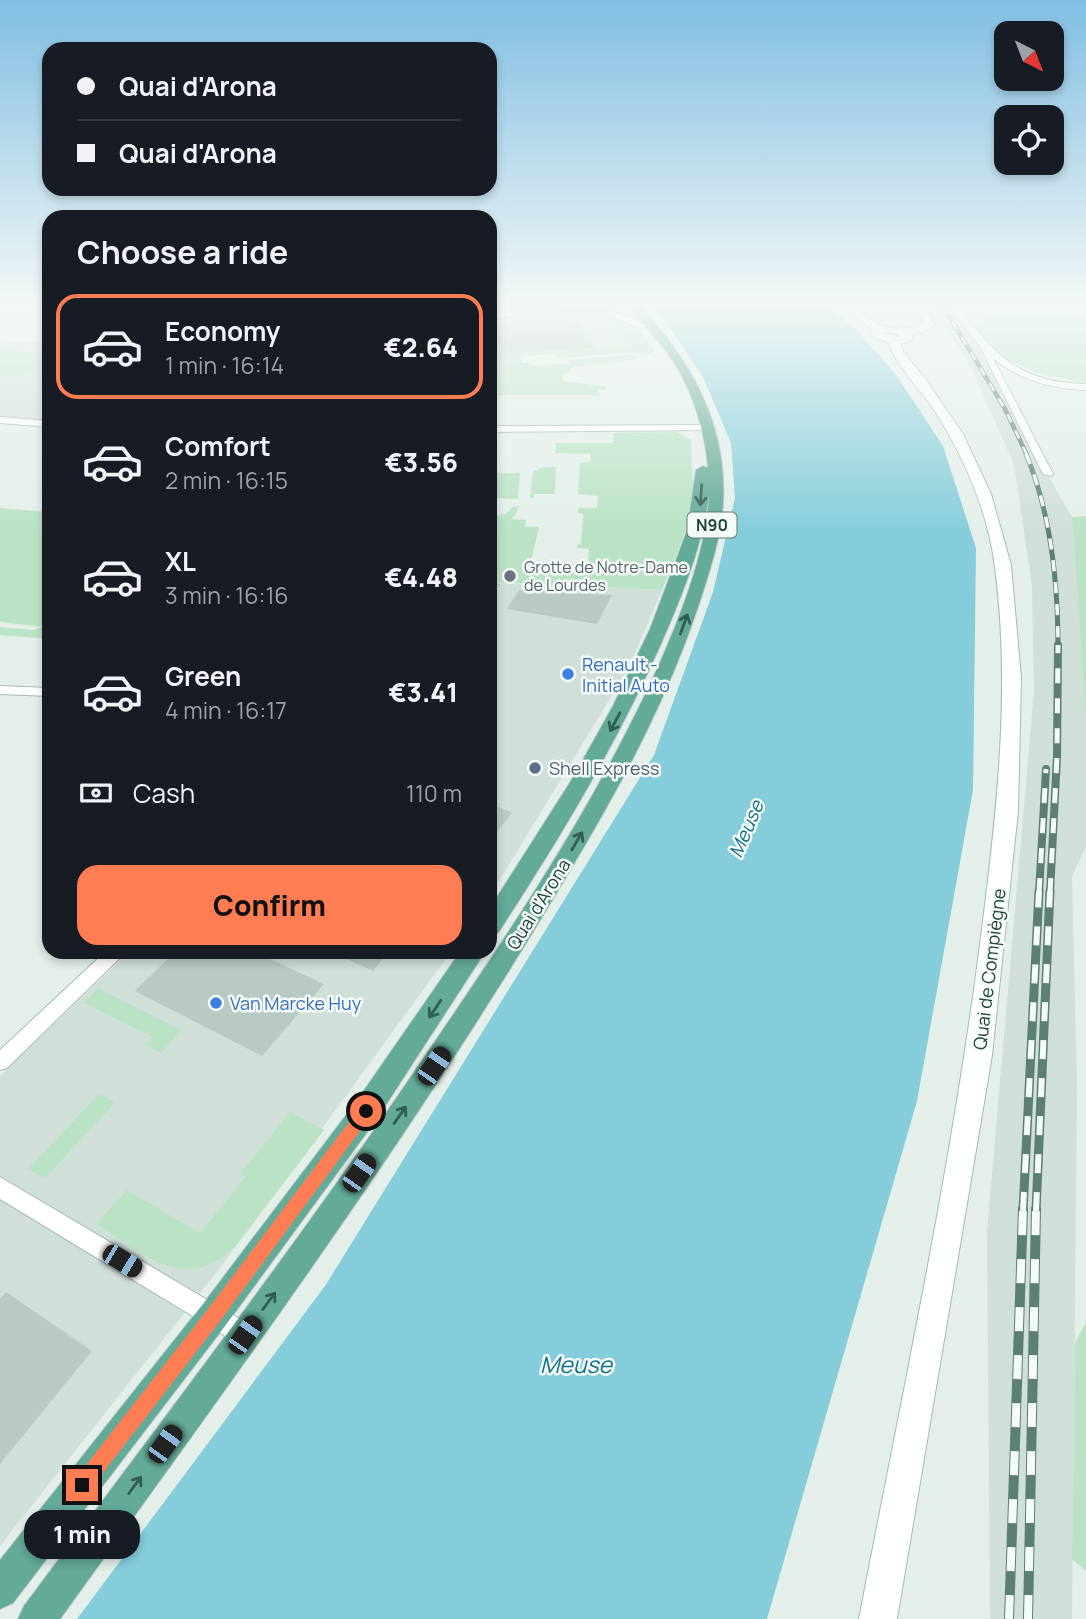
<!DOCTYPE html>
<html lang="en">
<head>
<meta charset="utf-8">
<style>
	:root { --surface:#171b24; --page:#20242c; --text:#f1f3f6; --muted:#9ea1a6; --line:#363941; --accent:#ff7d52 }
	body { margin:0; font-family:Manrope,sans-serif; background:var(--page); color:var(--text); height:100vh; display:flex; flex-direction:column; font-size:26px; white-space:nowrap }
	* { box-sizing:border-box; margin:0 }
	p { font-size:23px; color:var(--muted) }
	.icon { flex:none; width:38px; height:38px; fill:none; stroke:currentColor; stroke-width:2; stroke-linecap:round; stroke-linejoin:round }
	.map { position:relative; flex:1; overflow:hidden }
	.side { position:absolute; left:42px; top:210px; width:455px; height:749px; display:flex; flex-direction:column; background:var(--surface); border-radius:21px; box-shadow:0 4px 10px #0003 }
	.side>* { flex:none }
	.guide { position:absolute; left:42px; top:42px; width:455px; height:154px; border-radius:21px; box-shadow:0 4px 10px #0003; display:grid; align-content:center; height:154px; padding:0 35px; background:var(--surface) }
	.needle { width:46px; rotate:138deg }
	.controls { position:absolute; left:994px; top:21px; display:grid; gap:14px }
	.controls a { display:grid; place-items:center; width:70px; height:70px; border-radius:14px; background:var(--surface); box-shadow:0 4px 10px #0003; font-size:35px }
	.end { position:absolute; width:32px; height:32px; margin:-16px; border:9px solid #ff7d52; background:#111; box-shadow:0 0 0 4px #111 }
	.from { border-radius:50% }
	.bubble { position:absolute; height:49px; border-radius:21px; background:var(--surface); box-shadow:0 4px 10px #0003; font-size:23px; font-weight:800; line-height:49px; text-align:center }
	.car { position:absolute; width:21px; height:42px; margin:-21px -10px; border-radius:9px; box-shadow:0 0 5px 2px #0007; background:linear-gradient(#222 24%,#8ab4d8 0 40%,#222 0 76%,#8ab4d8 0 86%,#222 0) }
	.guide b { display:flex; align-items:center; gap:24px; height:66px; font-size:26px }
	.guide b+b { border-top:2px solid var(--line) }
	.guide i { width:18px; height:18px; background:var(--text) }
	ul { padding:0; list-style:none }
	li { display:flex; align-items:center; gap:21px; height:105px; margin:0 14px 10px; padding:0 21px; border:4px solid transparent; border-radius:21px }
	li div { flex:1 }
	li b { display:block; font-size:26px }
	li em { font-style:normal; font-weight:800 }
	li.on { border-color:var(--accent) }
	li>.icon { width:63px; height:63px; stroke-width:1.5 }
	h2 { padding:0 35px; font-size:32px; line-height:84px }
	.pay { display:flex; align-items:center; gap:18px; height:77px; padding:0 35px; font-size:26px }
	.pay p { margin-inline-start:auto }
	.action { display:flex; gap:14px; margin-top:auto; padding:14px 35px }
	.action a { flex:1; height:80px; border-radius:21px; background:var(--accent); color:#111; font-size:28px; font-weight:800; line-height:80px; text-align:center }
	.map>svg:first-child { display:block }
	.built { fill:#d1dfd9 }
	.green { fill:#bae3c5 }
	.water { fill:#85cdda }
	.building { fill:#b8cac3 }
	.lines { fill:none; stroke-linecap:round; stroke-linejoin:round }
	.street-casing { stroke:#a5b8b2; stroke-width:2 }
	.secondary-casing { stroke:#a0bcb3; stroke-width:2 }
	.primary-casing { stroke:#c1cac8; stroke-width:2 }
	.street { fill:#fff; fill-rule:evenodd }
	.secondary { fill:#fff; fill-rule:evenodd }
	.primary { fill:#63aa98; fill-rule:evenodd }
	.rail-far4-casing { stroke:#5b7f75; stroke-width:4.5 }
	.rail-far3-casing { stroke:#5b7f75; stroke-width:5 }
	.rail-far2-casing { stroke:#5b7f75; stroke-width:8 }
	.rail-far1-casing { stroke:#5b7f75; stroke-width:9 }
	.rail-casing { stroke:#5b7f75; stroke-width:10 }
	.rail-far4 { stroke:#f5fbf8; stroke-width:2.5; stroke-dasharray:9; stroke-linecap:butt }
	.rail-far3 { stroke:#f5fbf8; stroke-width:3.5; stroke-dasharray:11; stroke-linecap:butt }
	.rail-far2 { stroke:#f5fbf8; stroke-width:5; stroke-dasharray:15; stroke-linecap:butt }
	.rail-far1 { stroke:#f5fbf8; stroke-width:6; stroke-dasharray:19; stroke-linecap:butt }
	.rail { stroke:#f5fbf8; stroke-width:8; stroke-dasharray:24; stroke-linecap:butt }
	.oneway { stroke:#315d52 }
	.route { fill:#ff7d52 }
	.worship-dot { fill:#6b7280; stroke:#f5fbf8; stroke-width:2.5 }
	.shop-dot { fill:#3f7fe0; stroke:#f5fbf8; stroke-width:2.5 }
	.service-dot { fill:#5c6f8a; stroke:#f5fbf8; stroke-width:2.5 }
	.labels { text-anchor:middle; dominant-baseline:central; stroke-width:5; stroke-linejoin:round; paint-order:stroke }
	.shield { fill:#f5fbf8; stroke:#607a73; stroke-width:2 }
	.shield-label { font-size:16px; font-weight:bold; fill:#20433a }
	.far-worship-label { font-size:16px; fill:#5b616d; stroke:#f5fbf8; text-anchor:start }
	.shop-label { font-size:18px; fill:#366cbe; stroke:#f5fbf8; text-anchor:start }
	.service-label { font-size:18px; fill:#4e5e75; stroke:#f5fbf8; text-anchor:start }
	.street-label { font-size:18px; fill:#20433a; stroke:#f5fbf8 }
	.water-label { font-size:19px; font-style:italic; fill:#127388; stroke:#f5fbf8 }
	.near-water-label { font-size:23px; font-style:italic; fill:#127388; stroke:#f5fbf8 }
</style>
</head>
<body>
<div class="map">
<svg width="1086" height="1619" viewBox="0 0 1086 1619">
	<rect width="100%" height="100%" fill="#e4efea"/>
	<path class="built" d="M490,306H614L653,347L490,358Z
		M932,306H953L986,349L1047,474L1072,517L1086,722V846L1072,876L1077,1086L1072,1619H990L987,1232L1034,691L1032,585L1014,465L971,367Z
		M49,339V420L0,416V341L46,342Z
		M503,583L662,590L628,669L490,896V596Z
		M129,952H451L220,1268L0,1546V1076Z"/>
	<path class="green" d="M986,306H1027L1086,314V383L1039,374L986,349L959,317L978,324L987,312Z
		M597,317C622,317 644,327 654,351L649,354L627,353L558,358L555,354L520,356L522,363H531L532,366L570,364L568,360L630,355L638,359L569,368L570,371L561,375L565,382C579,382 590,386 605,386L606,389L598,390L600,395H490V340L493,351L502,352L565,348L567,350L582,349L584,328H586L598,350L632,347L629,341H613L620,338L609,320H600Z
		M8,350L43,355L49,354V363L27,373L0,377V353Z
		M676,432L691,440L693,489L686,531L662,590L490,582V516L506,514L512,507L519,506L515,516L510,519L526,520L525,527H539L531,562L588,564L589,549L577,548V545L581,544L583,514L578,513V508H597L598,496L578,494L580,463L590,462L591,454L555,453L556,443H613V433Z
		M542,467H556L555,494H534V498H530L533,472Z
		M490,473H520L518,499L490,498Z
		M0,508L49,512V639L0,635V627L32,630L44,627L0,622Z
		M1086,516V722L1072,517Z
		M98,988L182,1030L161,1053L145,1045L152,1037L84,1003Z
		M99,1094L115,1103L45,1178L28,1169Z
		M290,1112L324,1130L236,1246C183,1296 146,1254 96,1224L127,1190L200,1233L246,1176L241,1173Z
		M1086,1322V1571L1072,1559L1075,1343Z"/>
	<path class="water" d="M648,306H827L856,329L897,376L943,446L976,548L973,790L917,1101L767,1619H77L325,1286L654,755L713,592L735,498L731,443L703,377L662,316Z"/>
	<path class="building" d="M580,320L594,348L501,352V350L493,351L490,340V328Z
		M519,590L612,595L597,624L507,609Z
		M490,803L512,813L490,841Z
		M175,952H255L324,984L262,1056L135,991Z
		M331,952H388L373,971Z
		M6,1292L92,1351L0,1464V1299Z"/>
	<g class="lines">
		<defs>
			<path id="street" d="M949,306H957C995,355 1020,383 1086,384V390C1051,389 1020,380 993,358L1053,474L1052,476L1043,474L981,348Z
				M610,312L632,317L646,326L639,328L610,316L490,317V313Z
				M0,417L49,421V427L0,423Z
				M713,425L715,427L710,430L490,432V426Z
				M490,582L499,585L490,592Z
				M0,686L49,688V696L0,694Z
				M105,952H126L7,1068L0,1070V1050Z
				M0,1177L253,1327L257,1335L253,1343L245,1347L237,1343L0,1199Z"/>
			<path id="secondary" d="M842,306C860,306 865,318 881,325C892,331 913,329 924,323L915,306H925L935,324L925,331L912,334L913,339L901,344L903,352L924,377L963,434L991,494L1011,565L1021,678L1018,811L992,1055L897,1619H859C903,1390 953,1161 982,929C997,810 1011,688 995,567C988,511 963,455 933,408C921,391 893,361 889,343L872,336L870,334L873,330ZM883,333H896L901,337Z"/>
			<path id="primary" d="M628,306H639C692,360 728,427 723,504C721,537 710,570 700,601C668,699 619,789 566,877C413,1135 235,1376 60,1619H18L24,1606C163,1419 306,1233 436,1040C504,940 572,839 627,731C659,669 707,565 709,495C702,548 681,598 660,646C615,747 558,841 498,933L490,936V908L571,781L613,706L650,629L687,531L696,470L703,466L708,468C704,424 690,382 663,347C652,333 639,320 628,306Z
				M460,952H485L376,1120L225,1326L13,1603L0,1609V1560L203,1304L356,1102Z"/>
		</defs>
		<use href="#street" class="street-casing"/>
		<use href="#secondary" class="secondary-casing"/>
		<use href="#primary" class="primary-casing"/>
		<use href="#street" class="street"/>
		<use href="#secondary" class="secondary"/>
		<use href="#primary" class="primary"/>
		<defs>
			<path id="rail-far4" d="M943,306L1005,409L1027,455"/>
			<path id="rail-far3" d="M1026,454C1051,513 1058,583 1058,647"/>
			<path id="rail-far2" d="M1039,893L1046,769
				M1050,893L1057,756L1058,645"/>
			<path id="rail-far1" d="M1023,1211L1039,891
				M1036,1211L1050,891"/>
			<path id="rail" d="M1009,1619L1023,1209
				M1028,1619L1036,1209"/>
		</defs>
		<use href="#rail-far4" class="rail-far4-casing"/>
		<use href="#rail-far3" class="rail-far3-casing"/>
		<use href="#rail-far2" class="rail-far2-casing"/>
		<use href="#rail-far1" class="rail-far1-casing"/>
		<use href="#rail" class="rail-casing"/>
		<use href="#rail-far4" class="rail-far4"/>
		<use href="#rail-far3" class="rail-far3"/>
		<use href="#rail-far2" class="rail-far2"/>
		<use href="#rail-far1" class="rail-far1"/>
		<use href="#rail" class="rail"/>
	</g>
	<defs><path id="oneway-shaft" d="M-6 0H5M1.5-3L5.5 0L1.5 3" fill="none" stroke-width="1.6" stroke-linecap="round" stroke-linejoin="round" transform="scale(1.75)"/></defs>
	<g class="oneway">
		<use href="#oneway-shaft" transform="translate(701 495) rotate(94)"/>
		<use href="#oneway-shaft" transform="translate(684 624) rotate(-70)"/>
		<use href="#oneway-shaft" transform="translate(615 722) rotate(118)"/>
		<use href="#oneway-shaft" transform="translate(577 841) rotate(-60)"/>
		<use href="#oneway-shaft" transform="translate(435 1009) rotate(124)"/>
		<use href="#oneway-shaft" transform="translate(400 1115) rotate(-55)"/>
		<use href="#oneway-shaft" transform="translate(269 1301) rotate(-54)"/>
		<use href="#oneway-shaft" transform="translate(135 1485) rotate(-54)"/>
	</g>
	<linearGradient id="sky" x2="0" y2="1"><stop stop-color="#80bee2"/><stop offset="0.57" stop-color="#f3f8f6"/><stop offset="1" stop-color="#f3f8f6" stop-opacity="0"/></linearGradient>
	<rect width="1086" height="533" fill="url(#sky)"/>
	<path class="route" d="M366,1104L373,1111L371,1116L220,1321L89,1491L82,1494L76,1491L73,1485L76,1478L208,1309L361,1106Z"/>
	<circle class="worship-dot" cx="510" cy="576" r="7"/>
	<g class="shop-dot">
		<circle cx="568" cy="674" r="7"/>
		<circle cx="216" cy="1003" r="7"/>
	</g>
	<circle class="service-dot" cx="535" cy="768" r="7"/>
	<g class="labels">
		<rect class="shield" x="687.5" y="512.5" width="49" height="25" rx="5"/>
		<g class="shield-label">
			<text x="712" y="525">N90</text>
		</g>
		<g class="far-worship-label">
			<text x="524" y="567">Grotte de Notre-Dame<tspan x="524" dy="18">de Lourdes</tspan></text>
		</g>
		<g class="shop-label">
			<text x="582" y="664">Renault -<tspan x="582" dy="21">Initial Auto</tspan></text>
			<text x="230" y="1003">Van Marcke Huy</text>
		</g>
		<g class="service-label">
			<text x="549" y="768">Shell Express</text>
		</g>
		<g class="street-label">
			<text transform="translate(538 904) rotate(-58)">Quai d'Arona</text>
			<text transform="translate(989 969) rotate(-83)">Quai de Compiègne</text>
		</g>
		<g class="water-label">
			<text transform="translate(746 829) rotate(-67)">Meuse</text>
		</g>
		<g class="near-water-label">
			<text x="576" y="1364">Meuse</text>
		</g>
	</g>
</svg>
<div class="controls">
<a><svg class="needle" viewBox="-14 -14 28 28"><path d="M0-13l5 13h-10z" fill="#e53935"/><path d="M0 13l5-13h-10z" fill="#9ea1a6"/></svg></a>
<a><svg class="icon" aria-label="locate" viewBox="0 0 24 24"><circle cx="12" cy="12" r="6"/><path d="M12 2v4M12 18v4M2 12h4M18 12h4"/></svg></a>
</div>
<i class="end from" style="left:366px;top:1111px"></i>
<i class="end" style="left:82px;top:1485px"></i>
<div class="bubble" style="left:24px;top:1510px;width:116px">1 min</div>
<i class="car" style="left:434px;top:1066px;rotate:34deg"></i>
<i class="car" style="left:359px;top:1173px;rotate:35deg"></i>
<i class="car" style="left:122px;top:1261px;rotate:121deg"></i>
<i class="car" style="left:245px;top:1335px;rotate:35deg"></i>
<i class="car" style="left:165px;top:1444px;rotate:36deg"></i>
<div class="guide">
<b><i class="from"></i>Quai d'Arona</b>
<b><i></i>Quai d'Arona</b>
</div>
<section class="side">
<h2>Choose a ride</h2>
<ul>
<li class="on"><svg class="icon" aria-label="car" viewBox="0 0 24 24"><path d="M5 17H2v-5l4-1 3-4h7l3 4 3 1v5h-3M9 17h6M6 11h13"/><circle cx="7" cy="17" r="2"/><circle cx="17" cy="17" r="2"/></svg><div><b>Economy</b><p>1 min · 16:14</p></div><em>€2.64</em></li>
<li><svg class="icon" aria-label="car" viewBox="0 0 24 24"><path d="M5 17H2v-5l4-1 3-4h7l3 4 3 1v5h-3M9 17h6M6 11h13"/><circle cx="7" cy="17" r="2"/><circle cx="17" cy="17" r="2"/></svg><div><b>Comfort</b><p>2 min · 16:15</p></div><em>€3.56</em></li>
<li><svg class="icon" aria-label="car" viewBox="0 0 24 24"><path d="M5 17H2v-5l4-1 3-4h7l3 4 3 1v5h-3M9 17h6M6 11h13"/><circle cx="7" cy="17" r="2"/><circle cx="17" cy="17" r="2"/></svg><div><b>XL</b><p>3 min · 16:16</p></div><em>€4.48</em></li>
<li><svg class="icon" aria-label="car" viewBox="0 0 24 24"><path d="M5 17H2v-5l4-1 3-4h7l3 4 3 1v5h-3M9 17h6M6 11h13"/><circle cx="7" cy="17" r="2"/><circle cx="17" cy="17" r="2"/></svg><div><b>Green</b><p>4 min · 16:17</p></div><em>€3.41</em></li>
</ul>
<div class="pay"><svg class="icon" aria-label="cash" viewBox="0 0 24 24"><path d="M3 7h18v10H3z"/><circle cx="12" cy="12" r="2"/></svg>Cash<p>110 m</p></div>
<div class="action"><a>Confirm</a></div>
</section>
</div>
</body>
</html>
